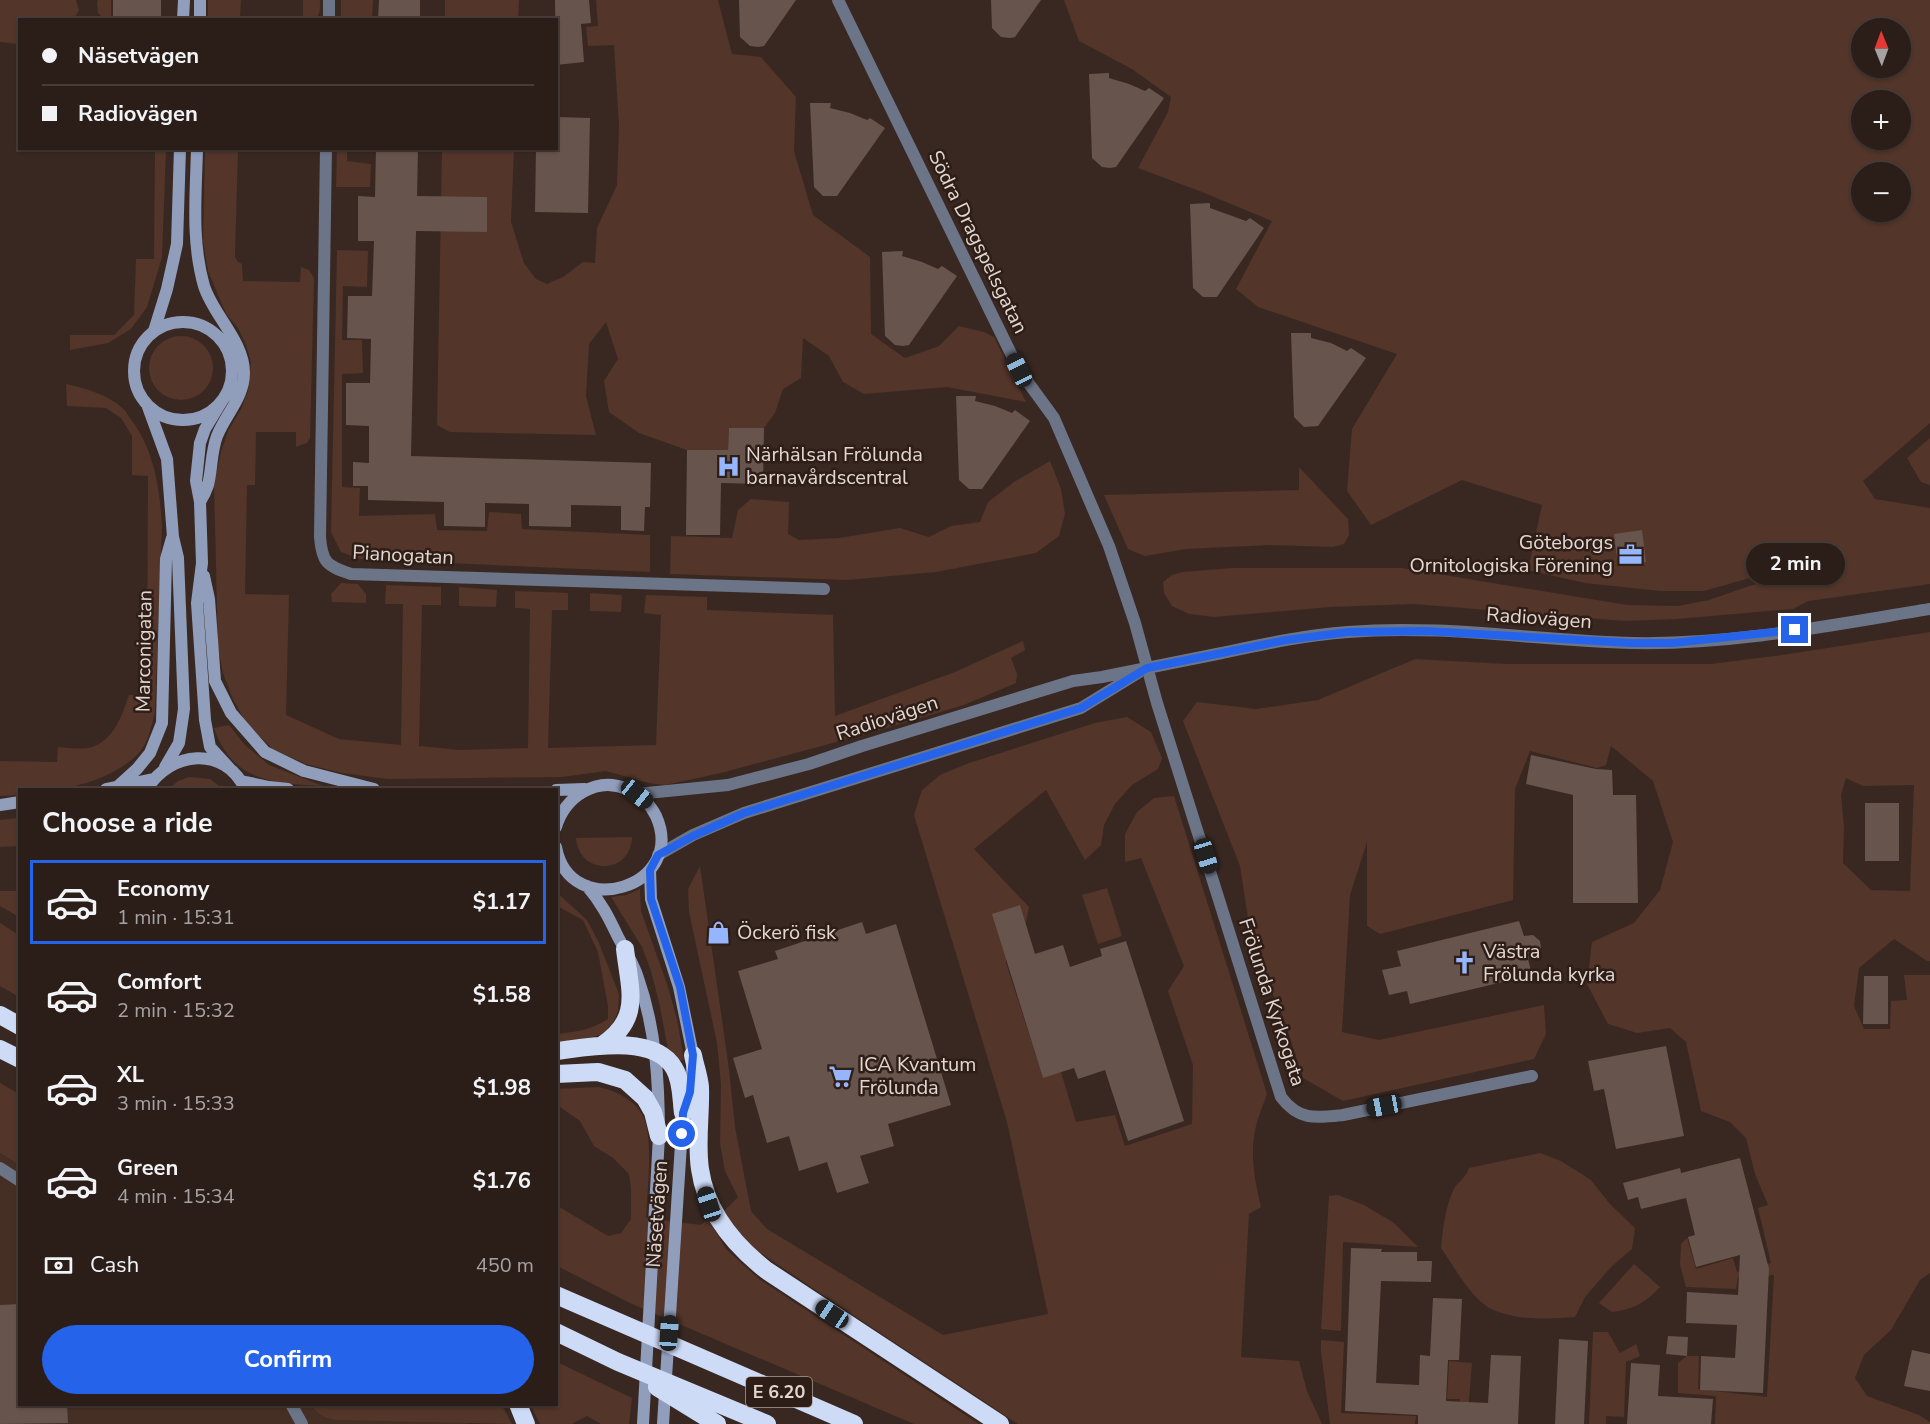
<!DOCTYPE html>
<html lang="en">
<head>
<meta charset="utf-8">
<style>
	:root { --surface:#2b1e19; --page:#332722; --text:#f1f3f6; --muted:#a6a2a2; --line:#473c38; --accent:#2563eb }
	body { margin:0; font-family:"Nunito Sans",sans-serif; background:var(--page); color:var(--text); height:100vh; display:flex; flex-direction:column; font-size:22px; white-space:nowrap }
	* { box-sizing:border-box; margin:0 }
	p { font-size:20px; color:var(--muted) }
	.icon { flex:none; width:33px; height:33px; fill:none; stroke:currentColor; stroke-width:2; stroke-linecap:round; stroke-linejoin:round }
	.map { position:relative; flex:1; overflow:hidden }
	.side { position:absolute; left:18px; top:788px; width:540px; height:618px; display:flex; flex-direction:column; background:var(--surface); border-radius:0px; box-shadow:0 2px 4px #0004,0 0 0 2px var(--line) }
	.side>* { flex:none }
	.top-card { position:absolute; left:18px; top:18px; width:540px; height:132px; border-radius:0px; box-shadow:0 2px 4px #0004,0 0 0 2px var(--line); display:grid; align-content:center; height:132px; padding:0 24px; background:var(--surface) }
	.needle { width:39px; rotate:359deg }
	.controls { position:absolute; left:1851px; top:18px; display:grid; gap:12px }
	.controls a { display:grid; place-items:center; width:60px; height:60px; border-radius:50%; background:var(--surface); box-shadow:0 2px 4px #0004,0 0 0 2px var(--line); font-size:30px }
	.end { position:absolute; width:27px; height:27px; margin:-14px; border:8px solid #2563eb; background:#fff; box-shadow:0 0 0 3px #fff }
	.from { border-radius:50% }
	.bubble { position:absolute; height:42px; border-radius:21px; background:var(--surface); box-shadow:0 2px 4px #0004,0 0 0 2px var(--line); font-size:20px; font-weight:700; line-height:42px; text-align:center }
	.car { position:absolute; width:18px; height:36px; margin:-18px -9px; border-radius:8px; box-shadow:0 0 4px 2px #0007; background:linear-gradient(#222 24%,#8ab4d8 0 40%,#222 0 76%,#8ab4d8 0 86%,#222 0) }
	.top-card b { display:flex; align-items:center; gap:21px; height:57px; font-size:22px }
	.top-card b+b { border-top:2px solid var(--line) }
	.top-card i { width:15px; height:15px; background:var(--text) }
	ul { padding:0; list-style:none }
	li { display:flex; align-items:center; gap:18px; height:84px; margin:0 12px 9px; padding:0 12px; border:3px solid transparent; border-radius:0px }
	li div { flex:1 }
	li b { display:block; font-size:22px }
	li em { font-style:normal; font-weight:700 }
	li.selected { border-color:var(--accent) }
	li>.icon { width:54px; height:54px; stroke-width:1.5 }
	h2 { padding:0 24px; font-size:27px; line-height:72px }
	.pay { display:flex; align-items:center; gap:15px; height:66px; padding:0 24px; font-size:22px }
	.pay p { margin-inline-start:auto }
	.button { display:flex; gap:12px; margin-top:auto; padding:12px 24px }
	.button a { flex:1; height:69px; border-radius:36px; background:var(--accent); color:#fff; font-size:24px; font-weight:700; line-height:69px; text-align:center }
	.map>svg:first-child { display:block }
	.built { fill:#452e24 }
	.green { fill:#533529; fill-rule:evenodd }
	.building { fill:#67544c }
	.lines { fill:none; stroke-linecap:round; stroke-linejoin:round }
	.street { stroke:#6c7588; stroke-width:12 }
	.secondary { stroke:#909ebc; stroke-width:12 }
	.highway { stroke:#cedbf7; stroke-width:18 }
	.route { stroke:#2563eb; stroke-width:8 }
	.labels { text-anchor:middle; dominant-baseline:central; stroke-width:5; stroke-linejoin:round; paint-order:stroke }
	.shield { fill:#2e1e17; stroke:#aca09a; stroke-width:1.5 }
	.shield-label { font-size:18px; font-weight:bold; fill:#e2d7d2 }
	.street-label { font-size:20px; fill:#e2d7d2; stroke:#2e1e17 }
	.poi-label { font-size:20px; fill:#e2d7d2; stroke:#2e1e17; text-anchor:start }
</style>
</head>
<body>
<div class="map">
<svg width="1930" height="1424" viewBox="0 0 1930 1424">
	<rect width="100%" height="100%" fill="#392821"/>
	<path class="built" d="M0,1153L19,1165L20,1404H311V1406L461,1422L469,1424H0Z"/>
	<path class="green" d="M0,0H76L79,10L74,19L20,20L19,44L0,42Z
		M98,0H111V19H104L98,13L97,2Z
		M208,0H241L240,19H208Z
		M303,0H320C320,16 320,20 303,19Z
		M341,0H373L372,19H341Z
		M445,0H519L518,19H445Z
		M596,0H718L732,54L761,57L796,97L794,151L813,215L870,257L871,334L905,358L939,346L959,326L984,332L994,337L1026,402L947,387L864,394L843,382L829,356L803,338L801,378L783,389L775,413L764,428H729L728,450H687L639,433L609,412L604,381L618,359L606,322L589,344L586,396L596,435L450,432L437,425L442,149H514L511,222L524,263L536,279L547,284L563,277L583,262L595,263L597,228L617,185L619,126L614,45L588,46L586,27L598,26Z
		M1064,0H1930V423L1863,481L1875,499L1930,508V584L1808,601L1793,609L1677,619L1624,621L1413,604L1330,607L1214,617L1189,614L1172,606L1164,593L1163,582L1172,575L1183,572L1232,568H1402L1627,605L1678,606L1709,600L1790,572L1764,574L1704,591H1660L1585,583L1528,570L1542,505L1462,480L1371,525L1347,491L1352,429L1397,354L1258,307L1236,289L1272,221L1202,192L1138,168L1168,112L1171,97L1132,69L1079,41ZM1862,28H1900V68H1862ZM1862,100H1900V140H1862ZM1862,172H1900V212H1862Z
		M155,149H166L162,257L147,307L131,329L108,343L70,350V335H114L134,315L136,259H154Z
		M205,149H238L235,257L238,262L242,264L243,281L300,282L301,267L309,270L314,278L310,438L307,443L296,447V432H256L255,485H247L245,594L289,595L286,715L339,739L401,745L403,604H385L386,585L441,587V605H422L419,746L459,750L528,748L530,609L515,608V591L568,593V610H552L548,748L656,745L661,615L644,613L646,595L707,597V610L833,615L835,716L955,672L1023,641L1025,650L1011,658L1017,674L1016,683L964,705L870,733L721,773L665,785L649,783L606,771L562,777L388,779L342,773L306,764L273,749L246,723L232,697L223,673L218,648L214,483L221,452L228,431L241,409L248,391L251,362L246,345L238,328L226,314L208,271L203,241Z
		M337,149H347V161L371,164L370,187H336Z
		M337,250L368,251L367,287L343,286L342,340H362L363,373L342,374V487L360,488L359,516L435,514L437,530L487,531L489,512L521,514L522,529L650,535V572L360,559L341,552L331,532Z
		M149 368a32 32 0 1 1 64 0a32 32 0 1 1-64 0Z
		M66,384C84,388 107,394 121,407C125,409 127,414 130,418C154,449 160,488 162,527L155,711C152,725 148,744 138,754C118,774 85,786 57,789C45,790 32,789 20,789L19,795L0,796V761L57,762L58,747C68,748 82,750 92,747C114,740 122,715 129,695L147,694L148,476L132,475V436L121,418L106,408L67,406Z
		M1930,438V485L1921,482L1907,458Z
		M1050,461L1061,489L1065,514L1059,536L1036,553L936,572L847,580L670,574L671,536L732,538L738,510L751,499L789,502L788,534L799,540L839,538L900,528L929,537L951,526L980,522L988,502L1014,482Z
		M1299,467L1348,519L1349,535L1344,544L1333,547L1270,545L1186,549L1145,556L1128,549L1104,495L1299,490Z
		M341,583L358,584L366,594V603L332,602L331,594Z
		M459,587L497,590L496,607L459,606Z
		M590,593L622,595L621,612L590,611Z
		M1930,632V961H1927L1894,939L1859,968L1854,1006L1864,1029H1890L1891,1001L1907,1000L1904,975H1930V1273L1920,1280L1891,1330L1864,1355L1855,1378L1867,1396L1919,1415L1930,1422V1424H1715L1716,1396L1678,1393V1363L1687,1356H1699L1698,1389L1767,1397L1774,1275L1738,1277L1736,1289L1686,1287L1680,1265L1681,1244L1687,1238L1696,1269L1733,1258L1737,1272L1771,1263L1758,1208L1768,1205L1755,1174L1746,1138L1730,1122L1701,1111L1686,1042L1670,1028L1637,1033L1608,1024L1587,984L1592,942L1634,923L1660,890L1673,842L1653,781L1611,746L1606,765L1597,768L1530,751L1515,789L1513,900L1380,934L1367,926V842L1350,895L1342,1032L1379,1040L1544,1005L1546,1034L1534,1059L1343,1101L1303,1078L1282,1014L1253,951L1240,866L1183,721L1197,702L1256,709L1318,700L1415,659L1506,664H1710L1789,654ZM1846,778L1863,786L1914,785L1910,891L1871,890L1843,863L1844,826L1841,795Z
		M1127,717L1151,732L1162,758L1158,769L1132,785L1115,804L1104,825L1101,845L1085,860L1046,790L974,849L1029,907L1025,927L1006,946V963L1043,1077L1061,1072L1076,1122L1115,1115L1125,1146L1192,1124L1193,1065L1168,991L1184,966L1141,858L1125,862V834L1137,812L1154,798L1174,796L1267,1094C1263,1106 1257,1119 1255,1131C1250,1156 1255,1182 1261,1207L1249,1214L1241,1357L1299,1361L1307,1391L1322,1424H1018L820,1293L746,1243L723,1212L738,1197L725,1171L720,1143L721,1084L717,1043L689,912L688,889L700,866L729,1069L735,1127L751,1211L767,1229L943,1335L1048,1314L1007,1122L914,815L922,790L940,775L969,763L1095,723Z
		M229,725L244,744L269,765L323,786C274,783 233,783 214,728Z
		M189,777L210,779L223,789H169L178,781Z
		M19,818V846L0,847V820Z
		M632,837C631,875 579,876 576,838Z
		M1107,888L1122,936L1098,944L1082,895Z
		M640,889L641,911L667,984L677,1019L684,1060L679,1061L668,1049L659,1002L651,971L642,947L611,897L626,895Z
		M0,891H19V917L0,906Z
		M556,892L587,920L599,943L619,994L618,1012L613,1023L603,1034L589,1038L557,1043V1034C576,1032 591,1030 608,1019V1006L598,952L583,920L557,906Z
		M0,923L19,935V997L0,986Z
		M0,1083L19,1094V1165L0,1153Z
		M598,1087C616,1091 634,1099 643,1116C654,1138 647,1193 646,1218L701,1225L708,1219L726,1249L759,1279L979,1424H914L632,1304L557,1266L556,1205L608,1236L621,1233L631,1219V1188L629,1174L613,1158L594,1146L580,1121L557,1105V1089Z
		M1540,1153L1561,1161L1591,1180L1610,1204L1635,1228L1632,1249L1611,1267L1585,1297L1575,1317C1547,1319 1502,1322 1480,1301C1464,1286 1453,1265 1441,1248C1443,1229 1445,1208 1453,1191C1456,1182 1465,1180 1469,1168Z
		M1338,1195L1364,1205L1394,1223L1418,1247L1343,1242L1341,1331L1321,1329L1329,1196Z
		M1634,1264L1660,1287C1647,1302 1632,1310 1612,1312L1599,1303Z
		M1593,1332H1608L1620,1353L1636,1344L1640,1356L1626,1362L1624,1417L1606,1416V1424H1589Z
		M1321,1340L1344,1342L1341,1413L1416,1416L1415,1424H1330L1321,1351Z
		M1449,1361L1472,1363L1467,1424H1459L1460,1399H1447Z
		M557,1362L632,1398L629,1424H601L587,1416L572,1424H540L530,1404H556Z
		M311,1404H501L512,1424L336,1420C324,1418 317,1414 311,1404Z"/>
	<path class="building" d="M113,0H161V20H113Z
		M379,0H420V20H378Z
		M555,0H589L591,23L581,24L584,62L556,65Z
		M739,0H796L764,46L758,47L750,46L740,37Z
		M991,0H1041L1015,37L1010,38L1001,37L992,28Z
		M1109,73V78L1129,84L1145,91L1149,88L1164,98L1116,167L1110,168L1102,167L1092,158L1089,74Z
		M810,103H831L830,108L850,113L867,120L870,118L885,128L837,196H823L814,187Z
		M556,117L590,118L588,213L535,212L536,148H556Z
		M376,148H418L417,196L487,197V232L416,231L411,456L651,463L650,507H645L644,531L621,530V506L571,505V527L529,526V504L485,503V527L444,526V502L368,500V486H353V462L369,463V426L346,425V383H370L371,339L347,338L348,296H372L374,241H358V196L375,197Z
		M1210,203V208L1246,221L1250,218L1264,228L1217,297H1203L1193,288L1190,204Z
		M903,251L902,256L922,262L938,269L942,266L957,276L909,345L903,346L895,345L885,336L882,252Z
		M1291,333H1311V338L1331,343L1347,351L1351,348L1366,358L1318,426L1304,427L1294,417Z
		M956,396H976L975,401L995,406L1012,413L1015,410L1030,421L982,489H969L959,480Z
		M729,428H764L763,484L721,483L720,535H686L687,450H728Z
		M1642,530L1646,562L1618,566L1614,534Z
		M1531,755L1596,769L1612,770L1613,795H1636L1638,903H1573V795L1526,784Z
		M1865,803H1899V861H1865Z
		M1020,905L1035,954L1063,945L1070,967L1102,956L1100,949L1126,941L1184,1121L1128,1141L1105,1070L1078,1079L1074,1068L1043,1078L992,914Z
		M1519,921L1524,936L1533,935L1540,941L1541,949L1537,954L1528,959L1532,975L1410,1004L1407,991L1389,995L1382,970L1401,966L1397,951Z
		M862,922L866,934L896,924L951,1105L888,1124L894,1146L860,1156L869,1183L837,1193L827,1162L799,1171L789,1136L767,1143L753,1095L745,1098L733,1058L762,1049L738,971L778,959L775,951Z
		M1864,976H1888V1024H1863Z
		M1666,1046L1684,1136L1616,1149L1604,1089L1594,1091L1588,1061Z
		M1740,1158L1769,1269L1763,1393L1700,1390L1701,1356L1735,1358L1737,1325L1686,1323L1687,1292L1738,1295L1740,1255L1696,1267L1688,1237L1695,1235L1686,1198L1641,1209L1638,1197L1628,1200L1623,1183L1680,1168L1681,1173Z
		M1351,1248L1382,1249L1381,1252H1417V1261H1432L1431,1282L1381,1281L1376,1383L1419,1385L1420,1355L1430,1356L1433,1298L1462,1299L1459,1360H1448L1446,1401L1488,1403L1491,1355L1521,1356L1518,1424H1418V1415L1345,1411Z
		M20,1304V1404H67L68,1423L0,1424V1305Z
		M1668,1336L1688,1337L1687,1356L1666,1354Z
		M1559,1339L1588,1341L1584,1424H1555Z
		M1912,1350L1930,1354V1391L1904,1386Z
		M1631,1363L1660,1365L1658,1396L1713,1399L1711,1424H1627Z"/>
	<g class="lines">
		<path class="street" d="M838,0L1019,370L1054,418L1109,546L1135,623L1157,703L1281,1097C1299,1121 1316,1118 1343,1115L1532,1076
			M329,20V0
			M326,148L320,537C322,563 327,566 351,574L824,589
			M637,794L728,785L809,764L862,746L1073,681L1102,677C1142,669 1182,661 1222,653C1264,644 1305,635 1348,632C1443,624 1538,641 1633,643C1733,645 1832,625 1930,609
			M658,855L693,835L744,813L1081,708L1138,673
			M0,1168L20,1181
			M291,1404L302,1424"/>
		<path class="secondary" d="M183,20L184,0
			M200,20V0
			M197,148C196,194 191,241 204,286C213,315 244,341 244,373C244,397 226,414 217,436C211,452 212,469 208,485C206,491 203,497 200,502
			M134 371a49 49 0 1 1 98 0a49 49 0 1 1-98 0Z
			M154,331L167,289L177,244L180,148
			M225,396L205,429L200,443L196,481L200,502L202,563L197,603L205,720L210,747L231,770
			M148,407L167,459L173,537L178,558L184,709L179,743L165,767
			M204,576L209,599L215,681L231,713L265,752L304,771L374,789
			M241,781L269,787L288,789
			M116,788L137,769L150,753L162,723L166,559L172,538
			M106,789L153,779
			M147,789C170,751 225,745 245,789
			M556,790L585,789
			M0,805L20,802
			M556,827C565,797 596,776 627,789C640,794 650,804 656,816C688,887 570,923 556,847
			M650,870L651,899L679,987L693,1055L690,1092L683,1113L663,1424
			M587,886C601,902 609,918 618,937C625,950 634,964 638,978C656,1029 659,1083 659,1136L643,1424"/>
		<path class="highway" d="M0,1015L20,1026
			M601,1046C642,1019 630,992 625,949
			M0,1049L20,1059
			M556,1051C589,1047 654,1034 674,1068C682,1081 681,1099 683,1113
			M693,1055C695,1066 699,1076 700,1087C701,1114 696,1142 700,1169C706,1212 733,1244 766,1270L1000,1424
			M556,1074L598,1072L625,1080L645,1098L653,1112L659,1136
			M556,1295L854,1424
			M556,1332L618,1362L767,1424
			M657,1387L717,1424
			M518,1404L526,1424"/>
	</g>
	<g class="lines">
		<path class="route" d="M682,1134L683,1113L690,1092L693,1055L680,987L651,899L650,870L658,855L693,836L744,813L1081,708L1147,668L1286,640L1348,632L1426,631L1631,643H1672L1795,630"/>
	</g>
	<defs>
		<symbol id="hospital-bare" viewBox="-9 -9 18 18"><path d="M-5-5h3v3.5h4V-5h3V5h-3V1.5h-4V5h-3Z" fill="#95b6fd" stroke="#2e1e17" stroke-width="2.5" paint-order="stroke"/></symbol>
		<symbol id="office-bare" viewBox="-9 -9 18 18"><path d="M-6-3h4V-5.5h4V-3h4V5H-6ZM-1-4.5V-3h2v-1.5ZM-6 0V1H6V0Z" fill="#95b6fd" stroke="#2e1e17" stroke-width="2.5" paint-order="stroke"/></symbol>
		<symbol id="shop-bare" viewBox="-9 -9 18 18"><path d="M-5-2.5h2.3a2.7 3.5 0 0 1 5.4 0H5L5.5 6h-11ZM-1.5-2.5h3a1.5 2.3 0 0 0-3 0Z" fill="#95b6fd" stroke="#2e1e17" stroke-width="2.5" paint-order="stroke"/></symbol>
		<symbol id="church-bare" viewBox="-9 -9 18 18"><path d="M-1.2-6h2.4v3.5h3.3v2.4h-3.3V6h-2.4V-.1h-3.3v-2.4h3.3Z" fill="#95b6fd" stroke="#2e1e17" stroke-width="2.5" paint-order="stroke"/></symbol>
		<symbol id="supermarket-bare" viewBox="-9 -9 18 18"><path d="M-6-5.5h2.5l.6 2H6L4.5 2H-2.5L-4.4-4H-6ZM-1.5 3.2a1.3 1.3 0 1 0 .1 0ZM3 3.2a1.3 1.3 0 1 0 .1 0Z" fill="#95b6fd" stroke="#2e1e17" stroke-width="2.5" paint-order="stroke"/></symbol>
	</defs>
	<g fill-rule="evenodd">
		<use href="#hospital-bare" x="712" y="450" width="33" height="33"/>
		<use href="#office-bare" x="1614" y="538" width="33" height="33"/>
		<use href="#shop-bare" x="702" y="916" width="33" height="33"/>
		<use href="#church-bare" x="1448" y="946" width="33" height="33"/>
		<use href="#supermarket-bare" x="824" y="1060" width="33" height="33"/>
	</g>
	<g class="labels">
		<rect class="shield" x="746" y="1377" width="66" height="30" rx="4.5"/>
		<g class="shield-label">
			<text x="779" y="1392">E 6.20</text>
		</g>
		<g class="street-label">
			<text transform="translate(978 242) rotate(64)">Södra Dragspelsgatan</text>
			<text transform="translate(403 555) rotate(3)">Pianogatan</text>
			<text transform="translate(1539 618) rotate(4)">Radiovägen</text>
			<text transform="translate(144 651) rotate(-89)">Marconigatan</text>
			<text transform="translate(887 718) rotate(-18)">Radiovägen</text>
			<text transform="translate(1272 1002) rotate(72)">Frölunda Kyrkogata</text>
			<text transform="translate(657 1214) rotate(-86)">Näsetvägen</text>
		</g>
		<g class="poi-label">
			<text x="746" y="454">Närhälsan Frölunda<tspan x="746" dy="23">barnavårdscentral</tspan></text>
			<text x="1613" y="542" text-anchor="end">Göteborgs<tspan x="1613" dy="23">Ornitologiska Förening</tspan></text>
			<text x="737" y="932">Öckerö fisk</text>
			<text x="1483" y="951">Västra<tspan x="1483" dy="23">Frölunda kyrka</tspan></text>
			<text x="859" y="1064">ICA Kvantum<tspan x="859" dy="23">Frölunda</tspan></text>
		</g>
	</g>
</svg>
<div class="controls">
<a><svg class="needle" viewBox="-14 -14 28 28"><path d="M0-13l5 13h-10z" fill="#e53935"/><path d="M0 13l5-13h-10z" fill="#a6a2a2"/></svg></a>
<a>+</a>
<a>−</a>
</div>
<i class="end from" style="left:682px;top:1134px"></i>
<i class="end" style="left:1795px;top:630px"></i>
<div class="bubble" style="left:1746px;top:543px;width:99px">2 min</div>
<i class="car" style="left:1019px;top:370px;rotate:334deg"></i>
<i class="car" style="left:637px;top:794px;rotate:129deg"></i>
<i class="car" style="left:1206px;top:856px;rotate:163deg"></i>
<i class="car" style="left:1384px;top:1106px;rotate:259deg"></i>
<i class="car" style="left:709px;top:1204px;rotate:342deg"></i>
<i class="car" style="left:832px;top:1314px;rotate:304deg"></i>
<i class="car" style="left:669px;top:1333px;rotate:4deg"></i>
<div class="top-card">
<b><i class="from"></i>Näsetvägen</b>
<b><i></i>Radiovägen</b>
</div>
<section class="side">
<h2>Choose a ride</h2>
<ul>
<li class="selected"><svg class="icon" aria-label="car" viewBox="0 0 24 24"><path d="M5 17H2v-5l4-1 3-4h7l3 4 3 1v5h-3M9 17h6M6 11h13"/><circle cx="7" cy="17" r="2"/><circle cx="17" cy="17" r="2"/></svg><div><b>Economy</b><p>1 min · 15:31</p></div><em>$1.17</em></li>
<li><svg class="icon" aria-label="car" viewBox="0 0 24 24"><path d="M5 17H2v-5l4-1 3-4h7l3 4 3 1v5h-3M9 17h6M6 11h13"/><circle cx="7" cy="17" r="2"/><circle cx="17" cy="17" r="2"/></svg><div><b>Comfort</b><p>2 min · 15:32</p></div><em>$1.58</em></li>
<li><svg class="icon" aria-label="car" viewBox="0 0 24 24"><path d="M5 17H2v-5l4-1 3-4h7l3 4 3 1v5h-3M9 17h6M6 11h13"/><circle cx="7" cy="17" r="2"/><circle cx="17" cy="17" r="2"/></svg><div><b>XL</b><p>3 min · 15:33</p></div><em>$1.98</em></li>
<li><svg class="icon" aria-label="car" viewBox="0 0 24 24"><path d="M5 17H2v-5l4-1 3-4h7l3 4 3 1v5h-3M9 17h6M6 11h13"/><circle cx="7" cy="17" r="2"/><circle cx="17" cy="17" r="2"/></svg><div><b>Green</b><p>4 min · 15:34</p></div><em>$1.76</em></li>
</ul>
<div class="pay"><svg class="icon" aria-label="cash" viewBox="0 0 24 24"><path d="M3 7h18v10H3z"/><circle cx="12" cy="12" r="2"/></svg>Cash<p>450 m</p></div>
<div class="button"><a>Confirm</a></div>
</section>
</div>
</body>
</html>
